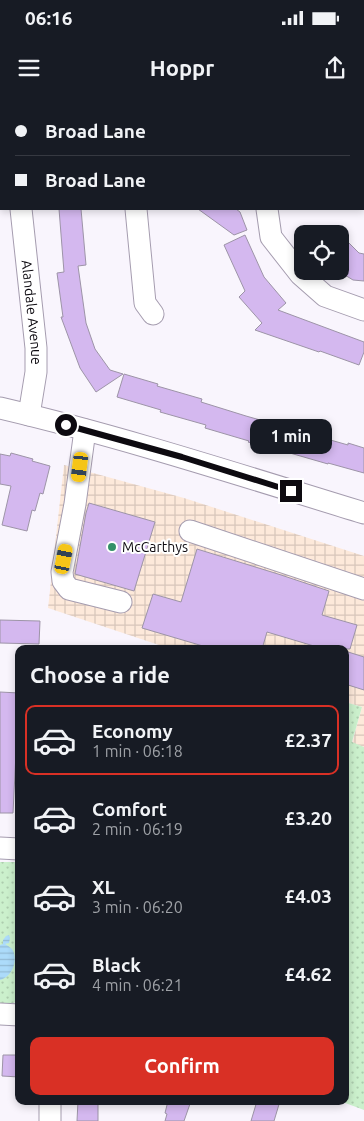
<!DOCTYPE html>
<html lang="en">
<head>
<meta charset="utf-8">
<style>
	:root { --surface:#171b24; --page:#20242c; --text:#f1f3f6; --muted:#9ea1a6; --line:#363941; --accent:#d93025 }
	body { margin:0; font-family:Ubuntu,sans-serif; background:var(--page); color:var(--text); height:100vh; display:flex; flex-direction:column; font-size:19px; white-space:nowrap }
	* { box-sizing:border-box; margin:0 }
	p { font-size:16px; color:var(--muted) }
	.icon { flex:none; width:28px; height:28px; fill:none; stroke:currentColor; stroke-width:2; stroke-linecap:round; stroke-linejoin:round }
	.map { position:relative; flex:1; overflow:hidden }
	.side { position:absolute; left:15px; top:545px; width:334px; height:460px; display:flex; flex-direction:column; background:var(--surface); border-radius:10px; box-shadow:0 2px 8px #0003 }
	.side>* { flex:none }
	.hud { position:absolute; left:0px; top:0px; width:365px; height:110px; box-shadow:0 2px 8px #0003; display:grid; align-content:center; height:110px; padding:0 15px; background:var(--surface) }
	.tools { position:absolute; left:294px; top:125px; display:grid; gap:10px }
	.tools a { display:grid; place-items:center; width:55px; height:55px; border-radius:10px; background:var(--surface); box-shadow:0 2px 8px #0003; font-size:25px }
	.end { position:absolute; width:22px; height:22px; margin:-11px; border:6px solid #0d0a10; background:#fff; box-shadow:0 0 0 2px #fff }
	.from { border-radius:50% }
	.bubble { position:absolute; height:35px; border-radius:10px; background:var(--surface); box-shadow:0 2px 8px #0003; font-size:16px; font-weight:700; line-height:35px; text-align:center }
	.car { position:absolute; width:15px; height:30px; margin:-15px -8px; border-radius:6px; box-shadow:0 0 4px 1px #0007; background:linear-gradient(#f5c518 24%,#345 0 40%,#f5c518 0 76%,#345 0 86%,#f5c518 0) }
	.hud b { display:flex; align-items:center; gap:18px; height:48px; font-size:19px }
	.hud b+b { border-top:1px solid var(--line) }
	.hud i { width:12px; height:12px; background:var(--text) }
	ul { padding:0; list-style:none }
	li { display:flex; align-items:center; gap:15px; height:70px; margin:0 10px 8px; padding:0 5px; border:2px solid transparent; border-radius:10px }
	li div { flex:1 }
	li b { display:block; font-size:19px }
	li em { font-style:normal; font-weight:700 }
	li.active { border-color:var(--accent) }
	li>.icon { width:45px; height:45px; stroke-width:1.5 }
	h2 { padding:0 15px; font-size:22px; line-height:60px }
	.cta { display:flex; gap:10px; margin-top:auto; padding:10px 15px }
	.cta a { flex:1; height:58px; border-radius:10px; background:var(--accent); color:#fff; font-size:20px; font-weight:700; line-height:58px; text-align:center }
	.status { display:flex; justify-content:space-between; align-items:center; height:35px; padding:0 25px; background:var(--surface); direction:ltr }
	.status svg { height:14px; fill:currentColor }
	header { display:flex; justify-content:space-between; align-items:center; height:65px; padding:0 15px; background:var(--surface); font-size:22px; font-weight:700 }
	.map>svg:first-child { display:block }
	.industrial { fill:url(#industrial-grid) }
	.park { fill:url(#park-dots) }
	.water { fill:url(#water-rules) }
	.building { fill:#d4b8ef; stroke:#9d94a7 }
	.lines { fill:none; stroke-linecap:round; stroke-linejoin:round }
	.minor-casing { stroke:#a59caf; stroke-width:23 }
	.minor { stroke:#fff; stroke-width:21 }
	.route { stroke:#0d0a10; stroke-width:6 }
	.poi-dot { fill:#339068; stroke:#fff; stroke-width:2 }
	.labels { text-anchor:middle; dominant-baseline:central; stroke-width:4; stroke-linejoin:round; paint-order:stroke }
	.street-label { font-size:14px; fill:#0d0a10; stroke:#fff }
	.poi-label { font-size:14px; fill:#0d0a10; stroke:#fff; text-anchor:start }
</style>
</head>
<body>
<div class="status"><b>06:16</b><svg viewBox="0 0 49 12"><path d="M0 12V9h3v3zM5 12V6h3v6zM10 12V3h3v9zM15 12V0h3v12zM26 1h20v11H26zM47 4h2v5h-2z"/></svg></div>
<header><svg class="icon" aria-label="menu" viewBox="0 0 24 24"><path d="M4 6h16M4 12h16M4 18h16"/></svg>Hoppr<svg class="icon" aria-label="share" viewBox="0 0 24 24"><path d="M12 15V3M7 8l5-5 5 5M5 13v7h14v-7"/></svg></header>
<div class="map">
<svg width="364" height="1021" viewBox="0 0 364 1021">
	<defs>
		<pattern id="industrial-grid" width="8" height="8" patternUnits="userSpaceOnUse" patternTransform="scale(1.25)"><rect width="8" height="8" fill="#fde9da"/><path d="M0 4h8M4 0v8" fill="none" stroke="#d8c6ba"/></pattern>
		<pattern id="park-dots" width="8" height="8" patternUnits="userSpaceOnUse" patternTransform="scale(1.25)"><rect width="8" height="8" fill="#cbf0cc"/><path d="M2 2h.1M6 6h.1" fill="none" stroke="#adccae" stroke-width="1.8" stroke-linecap="round"/></pattern>
		<pattern id="water-rules" width="6" height="5" patternUnits="userSpaceOnUse" patternTransform="scale(1.25)"><rect width="6" height="5" fill="#acdbfa"/><path d="M0 2.5h6" fill="none" stroke="#93bbd5"/></pattern>
	</defs>
	<rect width="100%" height="100%" fill="#f9f5fd"/>
	<path class="industrial" d="M64,365L184,398L364,456V647L352,643L362,607L345,602V549H171L48,508Z"/>
	<path class="park" d="M345,602L362,607L352,642L364,647V1010L340,1001H345Z
		M0,762H19V902L12,903H0Z"/>
	<path class="water" d="M9,835L10,838L9,843L5,844C8,846 10,847 12,849C19,860 12,877 0,880V845L3,844V840L6,836Z"/>
	<path class="building" d="M59,109H81L86,165L78,166L86,223L95,249L110,270L123,274L96,292L80,268L61,217H63L57,173L64,172Z
		M198,109H236L240,112L247,130L234,135Z
		M340,134L359,153L364,154V181L353,180L340,172Z
		M245,135L264,177L286,203L278,210L364,242V252L359,265L320,251L319,252L255,230L262,223L239,197L245,191L224,145Z
		M124,274L158,284L157,286L202,299L201,302L246,316L348,345V343L364,348V373L328,363V364L283,351V352L248,342L249,341L205,328L206,325L160,312L161,310L117,297Z
		M11,353L33,359L32,361L50,366L43,394L40,393L35,411L32,410L27,431L2,425L11,386L0,384V354L10,356Z
		M89,403L155,422L134,491L75,474L86,413Z
		M197,449L278,474L329,491L322,515L357,525L350,549H324L267,532L262,549H213L142,528L153,494L181,502Z
		M0,520L40,521L39,544L0,543Z
		M345,551L364,557V590L345,584Z
		M0,592L19,593L13,713H0Z
		M3,955H19V977L2,976Z
		M78,1001H98V1021H77Z
		M168,1001H191L184,1021H165L167,1014L165,1013Z
		M257,1001H280L274,1021H251Z"/>
	<g class="lines">
		<defs>
			<g id="minor">
				<path d="M5,0L6,1"/>
				<path d="M126,0V1"/>
				<path id="s1" d="M21,109L36,248V272L29,315"/>
				<path d="M136,109L145,203L153,214"/>
				<path d="M267,109L271,137L300,174L325,196L364,210"/>
				<path d="M0,308C123,337 243,376 364,413"/>
				<path d="M85,330L75,404L62,472L63,481L69,489L121,502"/>
				<path d="M190,431L364,489"/>
				<path d="M0,748L19,749"/>
				<path d="M0,914L19,915"/>
				<path d="M50,1021V1001"/>
			</g>
		</defs>
		<use href="#minor" class="minor-casing"/>
		<use href="#minor" class="minor"/>
	</g>
	<g class="lines">
		<path class="route" d="M66,325L182,357L291,391"/>
	</g>
	<circle class="poi-dot" cx="112" cy="447" r="5"/>
	<g class="labels">
		<g class="street-label">
			<text stroke="none"><textPath href="#s1" startOffset="104">Alandale Avenue</textPath></text>
		</g>
		<g class="poi-label">
			<text x="122" y="447">McCarthys</text>
		</g>
	</g>
</svg>
<div class="tools">
<a><svg class="icon" aria-label="locate" viewBox="0 0 24 24"><circle cx="12" cy="12" r="6"/><path d="M12 2v4M12 18v4M2 12h4M18 12h4"/></svg></a>
</div>
<i class="end from" style="left:66px;top:325px"></i>
<i class="end" style="left:291px;top:391px"></i>
<div class="bubble" style="left:250px;top:319px;width:82px">1 min</div>
<i class="car" style="left:80px;top:367px;rotate:187deg"></i>
<i class="car" style="left:64px;top:459px;rotate:11deg"></i>
<div class="hud">
<b><i class="from"></i>Broad Lane</b>
<b><i></i>Broad Lane</b>
</div>
<section class="side">
<h2>Choose a ride</h2>
<ul>
<li class="active"><svg class="icon" aria-label="car" viewBox="0 0 24 24"><path d="M5 17H2v-5l4-1 3-4h7l3 4 3 1v5h-3M9 17h6M6 11h13"/><circle cx="7" cy="17" r="2"/><circle cx="17" cy="17" r="2"/></svg><div><b>Economy</b><p>1 min · 06:18</p></div><em>£2.37</em></li>
<li><svg class="icon" aria-label="car" viewBox="0 0 24 24"><path d="M5 17H2v-5l4-1 3-4h7l3 4 3 1v5h-3M9 17h6M6 11h13"/><circle cx="7" cy="17" r="2"/><circle cx="17" cy="17" r="2"/></svg><div><b>Comfort</b><p>2 min · 06:19</p></div><em>£3.20</em></li>
<li><svg class="icon" aria-label="car" viewBox="0 0 24 24"><path d="M5 17H2v-5l4-1 3-4h7l3 4 3 1v5h-3M9 17h6M6 11h13"/><circle cx="7" cy="17" r="2"/><circle cx="17" cy="17" r="2"/></svg><div><b>XL</b><p>3 min · 06:20</p></div><em>£4.03</em></li>
<li><svg class="icon" aria-label="car" viewBox="0 0 24 24"><path d="M5 17H2v-5l4-1 3-4h7l3 4 3 1v5h-3M9 17h6M6 11h13"/><circle cx="7" cy="17" r="2"/><circle cx="17" cy="17" r="2"/></svg><div><b>Black</b><p>4 min · 06:21</p></div><em>£4.62</em></li>
</ul>
<div class="cta"><a>Confirm</a></div>
</section>
</div>
</body>
</html>
